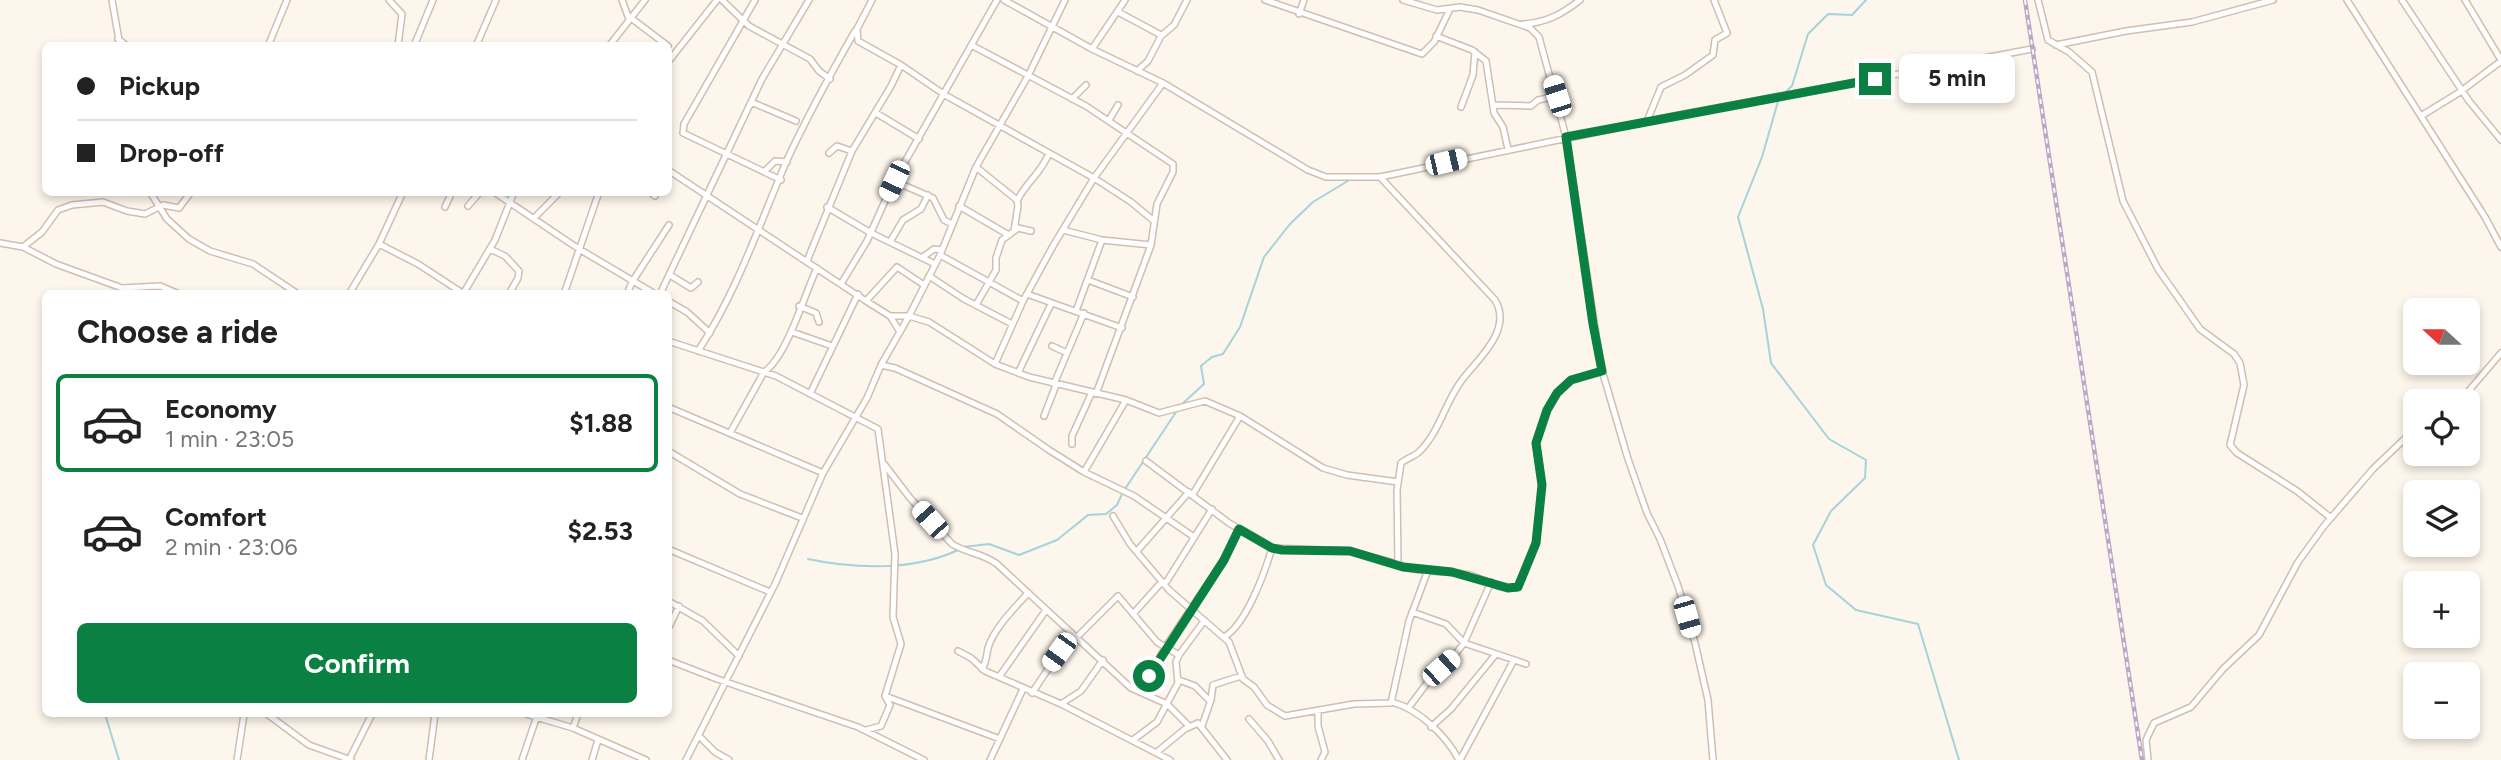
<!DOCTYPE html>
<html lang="en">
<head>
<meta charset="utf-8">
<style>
	:root { --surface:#fff; --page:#f2f2f2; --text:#222; --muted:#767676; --line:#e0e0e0; --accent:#0b8043 }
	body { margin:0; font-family:Figtree,sans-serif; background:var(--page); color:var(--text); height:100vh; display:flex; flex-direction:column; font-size:26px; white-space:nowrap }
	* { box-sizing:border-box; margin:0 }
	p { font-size:23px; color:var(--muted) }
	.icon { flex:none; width:38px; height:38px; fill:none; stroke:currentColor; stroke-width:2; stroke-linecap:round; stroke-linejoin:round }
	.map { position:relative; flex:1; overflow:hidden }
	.side { position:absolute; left:42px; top:290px; width:630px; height:427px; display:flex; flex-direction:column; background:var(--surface); border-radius:10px; box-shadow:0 4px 10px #0003 }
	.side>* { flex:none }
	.hud { position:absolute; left:42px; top:42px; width:630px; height:154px; border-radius:10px; box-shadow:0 4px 10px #0003; display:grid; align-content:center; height:154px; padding:0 35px; background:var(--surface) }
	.needle { width:46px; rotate:291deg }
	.tools { position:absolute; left:2403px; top:298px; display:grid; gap:14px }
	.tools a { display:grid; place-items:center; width:77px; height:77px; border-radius:10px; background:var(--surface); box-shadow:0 4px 10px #0003; font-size:35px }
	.end { position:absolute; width:32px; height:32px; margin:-16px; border:9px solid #0b8043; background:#fff; box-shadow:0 0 0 4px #fff }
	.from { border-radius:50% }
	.bubble { position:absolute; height:49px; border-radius:10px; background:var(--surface); box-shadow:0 4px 10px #0003; font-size:23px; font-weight:700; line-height:49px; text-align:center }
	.car { position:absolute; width:21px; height:42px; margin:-21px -10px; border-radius:9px; box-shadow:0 0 5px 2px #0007; background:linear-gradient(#fff 24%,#345 0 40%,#fff 0 76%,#345 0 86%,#fff 0) }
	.hud b { display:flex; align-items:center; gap:24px; height:66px; font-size:26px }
	.hud b+b { border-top:2px solid var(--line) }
	.hud i { width:18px; height:18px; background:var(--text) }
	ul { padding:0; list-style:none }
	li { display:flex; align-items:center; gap:21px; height:98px; margin:0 14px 10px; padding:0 21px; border:4px solid transparent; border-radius:10px }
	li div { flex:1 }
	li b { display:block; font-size:26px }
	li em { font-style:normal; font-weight:700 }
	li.on { border-color:var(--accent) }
	li>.icon { width:63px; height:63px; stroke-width:1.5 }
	h2 { padding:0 35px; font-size:32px; line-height:84px }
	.primary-button { display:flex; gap:14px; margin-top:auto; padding:14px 35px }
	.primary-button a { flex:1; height:80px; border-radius:10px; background:var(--accent); color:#fff; font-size:28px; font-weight:700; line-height:80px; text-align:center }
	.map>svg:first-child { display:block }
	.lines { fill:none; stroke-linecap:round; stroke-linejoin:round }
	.stream { stroke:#a5d3da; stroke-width:2 }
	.minor-casing { stroke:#d1beb0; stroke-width:8 }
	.minor { stroke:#fff; stroke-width:5 }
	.rail-casing { stroke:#b9a8c9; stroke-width:4.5 }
	.rail { stroke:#fffaf3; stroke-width:2; stroke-dasharray:5; stroke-linecap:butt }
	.route { stroke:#0b8043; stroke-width:9 }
</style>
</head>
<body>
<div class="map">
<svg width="2501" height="760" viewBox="0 0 2501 760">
	<rect width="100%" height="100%" fill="#fdf6ec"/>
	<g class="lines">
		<path class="stream" d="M1783,94L1792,86L1808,34L1828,14L1852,15L1866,0
			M1779,98L1762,157L1738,217L1763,309L1771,363L1829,439L1866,460L1865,478L1831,511L1813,545L1826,585L1856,610L1918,624L1959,760
			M1181,405L1204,384L1201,366L1212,357L1223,354L1240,327L1264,257L1290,224L1313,202L1351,179
			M1125,489L1176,412
			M963,547L989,544L1019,555L1057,540L1088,515L1106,514L1117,505L1122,494
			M808,559C855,569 914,571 958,550
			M105,714L119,760"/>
		<defs>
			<path id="minor" d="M112,0L120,46
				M389,0L402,14L398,46
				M622,0L629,19
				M722,0L749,26L810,59L819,71L830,79
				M755,0L684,124L683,133L781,180
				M872,0L857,29L858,41L901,65L945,95L1094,178L1131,202L1154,221
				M1004,0L1092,49L1163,83L1308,170L1326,177H1380L1674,116L2032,49
				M1265,0L1422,54L1434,42L1450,9
				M1403,0L1437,10L1460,7L1478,10L1530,28L1539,37L1566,137L1601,367L1628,459L1647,513L1660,539L1678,586L1695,643L1708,700L1713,760
				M2038,0L2048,40L2069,52L2092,72L2123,201L2158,269L2200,329L2234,354L2240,363L2244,385L2230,445L2237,453L2297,491L2331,518
				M2347,0L2485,217L2501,247
				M2402,0L2469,101L2501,140
				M2465,0L2501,60
				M1118,12L1161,35
				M1299,14L1304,0
				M631,18L668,46
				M1523,24C1546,23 1562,14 1580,0
				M1436,36L1472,50L1486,61L1494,113L1503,127L1508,149
				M118,39L127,46
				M2056,45L2126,31L2192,22L2273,0
				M268,46L287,0
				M414,46L433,0
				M476,46L496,0
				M609,46L645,0
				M973,46L1086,106L1173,164V172L1157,204L1151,245L1096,394
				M1092,49L1125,0
				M668,62L717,0
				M1137,71L1148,61L1161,36L1174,25L1187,0
				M1072,99L1086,85
				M751,102L796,121
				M1493,105L1531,106L1538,100L1557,96
				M1461,107L1473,75L1475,52
				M876,113L919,139
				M2421,116L2460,92L2501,61
				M1109,120L1118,105
				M1647,121L1661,87L1685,75L1713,55L1715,40L1727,33L1714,0
				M829,153L837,146L852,151
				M976,167L1017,200L1018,206L1014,231
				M668,170L866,301L890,316H909L929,322L995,364L1029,377L1126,400L1159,413L1205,401L1240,416L1323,468L1347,475L1398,482
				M765,171L775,161L787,162
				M1380,177L1495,300C1513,330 1478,359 1462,380C1445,402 1440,431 1420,451C1414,457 1407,458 1401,463L1397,490L1398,564C1416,574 1448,570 1470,575C1484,579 1503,592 1518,587L1536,543L1542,485L1536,443L1547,410L1557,393L1571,380L1602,371
				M894,181L933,198L944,220L952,224
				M150,192L167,219L189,239L210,251L253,264L298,294
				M494,192L579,249L655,294
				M650,192L655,196
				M1017,201C1026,182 1041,174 1049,153
				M468,206L480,192
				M959,206L1007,234
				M445,207L452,192
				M827,207L871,233L935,264
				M534,218L560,192
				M1063,230L1102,240L1151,245
				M890,242L903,220L921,209L928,195
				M0,243L23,247L56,264L122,288L160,286L179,294
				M379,244L418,264L464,294
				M23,247L42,232L58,210L72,205L103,202L127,211L145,214L163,205L179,208L191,192
				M490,249L505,256L519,271L518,278L509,294
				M940,255L1023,301
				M923,257L934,249L942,250
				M807,261L852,151L891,86L901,65
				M670,275L691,288L698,282
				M929,276L964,299L1012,324
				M1088,280L1133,297
				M841,284L867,241L894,181L997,0
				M349,294L379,244L403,192
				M463,294L495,240L514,192
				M564,294L599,192
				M627,294L632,282L669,225
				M660,294L762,79L809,0
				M1027,294L1122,328
				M668,301L687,312L710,333
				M866,301L897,267L924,285
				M976,305L996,270V258L1002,240L1018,228L1031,231
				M799,306L816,313L819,322
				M1076,311L1102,240
				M890,316L900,332
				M792,332L832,346
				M668,341L776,376L878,429L895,554L893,617L901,644L885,696L890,705L881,726L866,730
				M1052,346L1067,353
				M698,351C737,292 759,225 787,160C807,117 831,73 855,31
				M995,364L1023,301L1053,246L1094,178L1163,83
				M881,365L895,368L997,414L1049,450L1084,472L1134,496L1194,537
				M1018,373L1051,304
				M1054,384L1084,313
				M810,394L858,294
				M2460,401L2501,353
				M668,407L823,473
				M1044,416L1056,385
				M730,433L764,372C787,357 804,295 817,268
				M1072,444V436L1092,392
				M668,451L740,494L802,518
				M1146,461L1229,523L1272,548L1350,551L1398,564
				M884,464L910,498L952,544C966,553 983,553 997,564L1131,688L1167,704L1189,726
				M1084,472L1126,400
				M1193,494L1240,416
				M1113,516L1130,544L1169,590L1229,642L1243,679L1254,687L1267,705L1285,716L1354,704L1391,703L1409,621L1428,570
				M668,549L770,592
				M1137,551L1189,492
				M668,601L703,621L739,656
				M1412,612L1446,624L1464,643L1526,664
				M1133,614L1159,585L1167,581L1212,509
				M668,629L679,606
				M1077,637L1118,596L1157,642L1179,655
				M1224,637C1246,625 1265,572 1272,548
				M958,651L971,658L985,671L1061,704L1170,760
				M668,660L717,679L858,727L924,760
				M982,669C987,661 986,657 988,648C994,628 1014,609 1028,593
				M999,677L1046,610
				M1179,680L1195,686L1210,701
				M1140,692L1166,646L1224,560L1239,529
				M1032,693L1072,633
				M885,696L1000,739
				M1392,702C1418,709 1446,735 1459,760
				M1061,704L1081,691L1103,660
				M1409,707L1433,675L1453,657L1464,643L1491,582
				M1318,711V726L1325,752L1321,760
				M267,714L309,745L351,760
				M526,714L573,728L646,760
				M1249,719L1268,741L1279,760
				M1202,726L1211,700L1213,685L1241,676
				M1431,727L1451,709L1496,654
				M573,728L578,714
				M699,736L715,752L729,760
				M1133,740L1157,722L1178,683L1176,662L1179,655L1204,621
				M1157,752L1185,729L1198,723L1227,760
				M237,760L244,714
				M349,760L372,714
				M429,760L435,714
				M522,760L537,716
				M592,760L598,740
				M686,760L776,582L823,473L867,398L881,365L909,316L940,255L976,167L1028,76L1065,0
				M990,760L1023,689
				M1460,760L1514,660
				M2148,760L2146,740L2154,723L2191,707L2223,669L2259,635L2298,562L2324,526L2373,469L2415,429"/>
		</defs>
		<use href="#minor" class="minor-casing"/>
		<use href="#minor" class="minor"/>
		<defs>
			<path id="rail" d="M2025,0L2142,760"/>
		</defs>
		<use href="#rail" class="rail-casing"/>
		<use href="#rail" class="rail"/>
	</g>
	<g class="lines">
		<path class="route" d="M1149,676L1224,560L1239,529L1272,548L1282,550L1350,551L1403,567L1452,572L1508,588L1518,587L1536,543L1542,485L1536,443L1547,410L1557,393L1571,380L1602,371L1593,324L1566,137L1875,79"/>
	</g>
</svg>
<div class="tools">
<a><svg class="needle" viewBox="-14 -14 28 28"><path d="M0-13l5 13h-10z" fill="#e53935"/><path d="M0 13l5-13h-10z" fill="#767676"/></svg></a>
<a><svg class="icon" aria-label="locate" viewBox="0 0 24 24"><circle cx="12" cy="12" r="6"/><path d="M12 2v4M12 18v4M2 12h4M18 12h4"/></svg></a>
<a><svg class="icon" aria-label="layers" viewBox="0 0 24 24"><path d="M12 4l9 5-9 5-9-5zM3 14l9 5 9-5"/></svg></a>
<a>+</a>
<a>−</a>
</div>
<i class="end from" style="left:1149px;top:676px"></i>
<i class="end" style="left:1875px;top:79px"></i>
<div class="bubble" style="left:1899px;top:54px;width:116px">5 min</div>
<i class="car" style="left:1557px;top:96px;rotate:342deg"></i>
<i class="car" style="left:1446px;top:162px;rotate:77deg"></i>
<i class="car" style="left:894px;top:181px;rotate:205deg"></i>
<i class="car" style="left:930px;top:520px;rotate:318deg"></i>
<i class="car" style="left:1687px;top:617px;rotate:164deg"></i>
<i class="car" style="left:1059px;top:652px;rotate:216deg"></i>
<i class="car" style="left:1441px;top:668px;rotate:48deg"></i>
<div class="hud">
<b><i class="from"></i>Pickup</b>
<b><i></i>Drop-off</b>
</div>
<section class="side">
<h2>Choose a ride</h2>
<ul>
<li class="on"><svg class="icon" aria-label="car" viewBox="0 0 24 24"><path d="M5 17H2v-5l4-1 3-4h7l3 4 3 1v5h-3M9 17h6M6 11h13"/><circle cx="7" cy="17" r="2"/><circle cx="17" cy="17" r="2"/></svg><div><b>Economy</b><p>1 min · 23:05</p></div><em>$1.88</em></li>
<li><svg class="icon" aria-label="car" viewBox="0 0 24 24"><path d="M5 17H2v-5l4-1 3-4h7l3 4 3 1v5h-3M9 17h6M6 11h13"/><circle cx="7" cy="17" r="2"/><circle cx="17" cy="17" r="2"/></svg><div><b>Comfort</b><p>2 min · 23:06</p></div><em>$2.53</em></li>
</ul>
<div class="primary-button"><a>Confirm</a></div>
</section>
</div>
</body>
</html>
